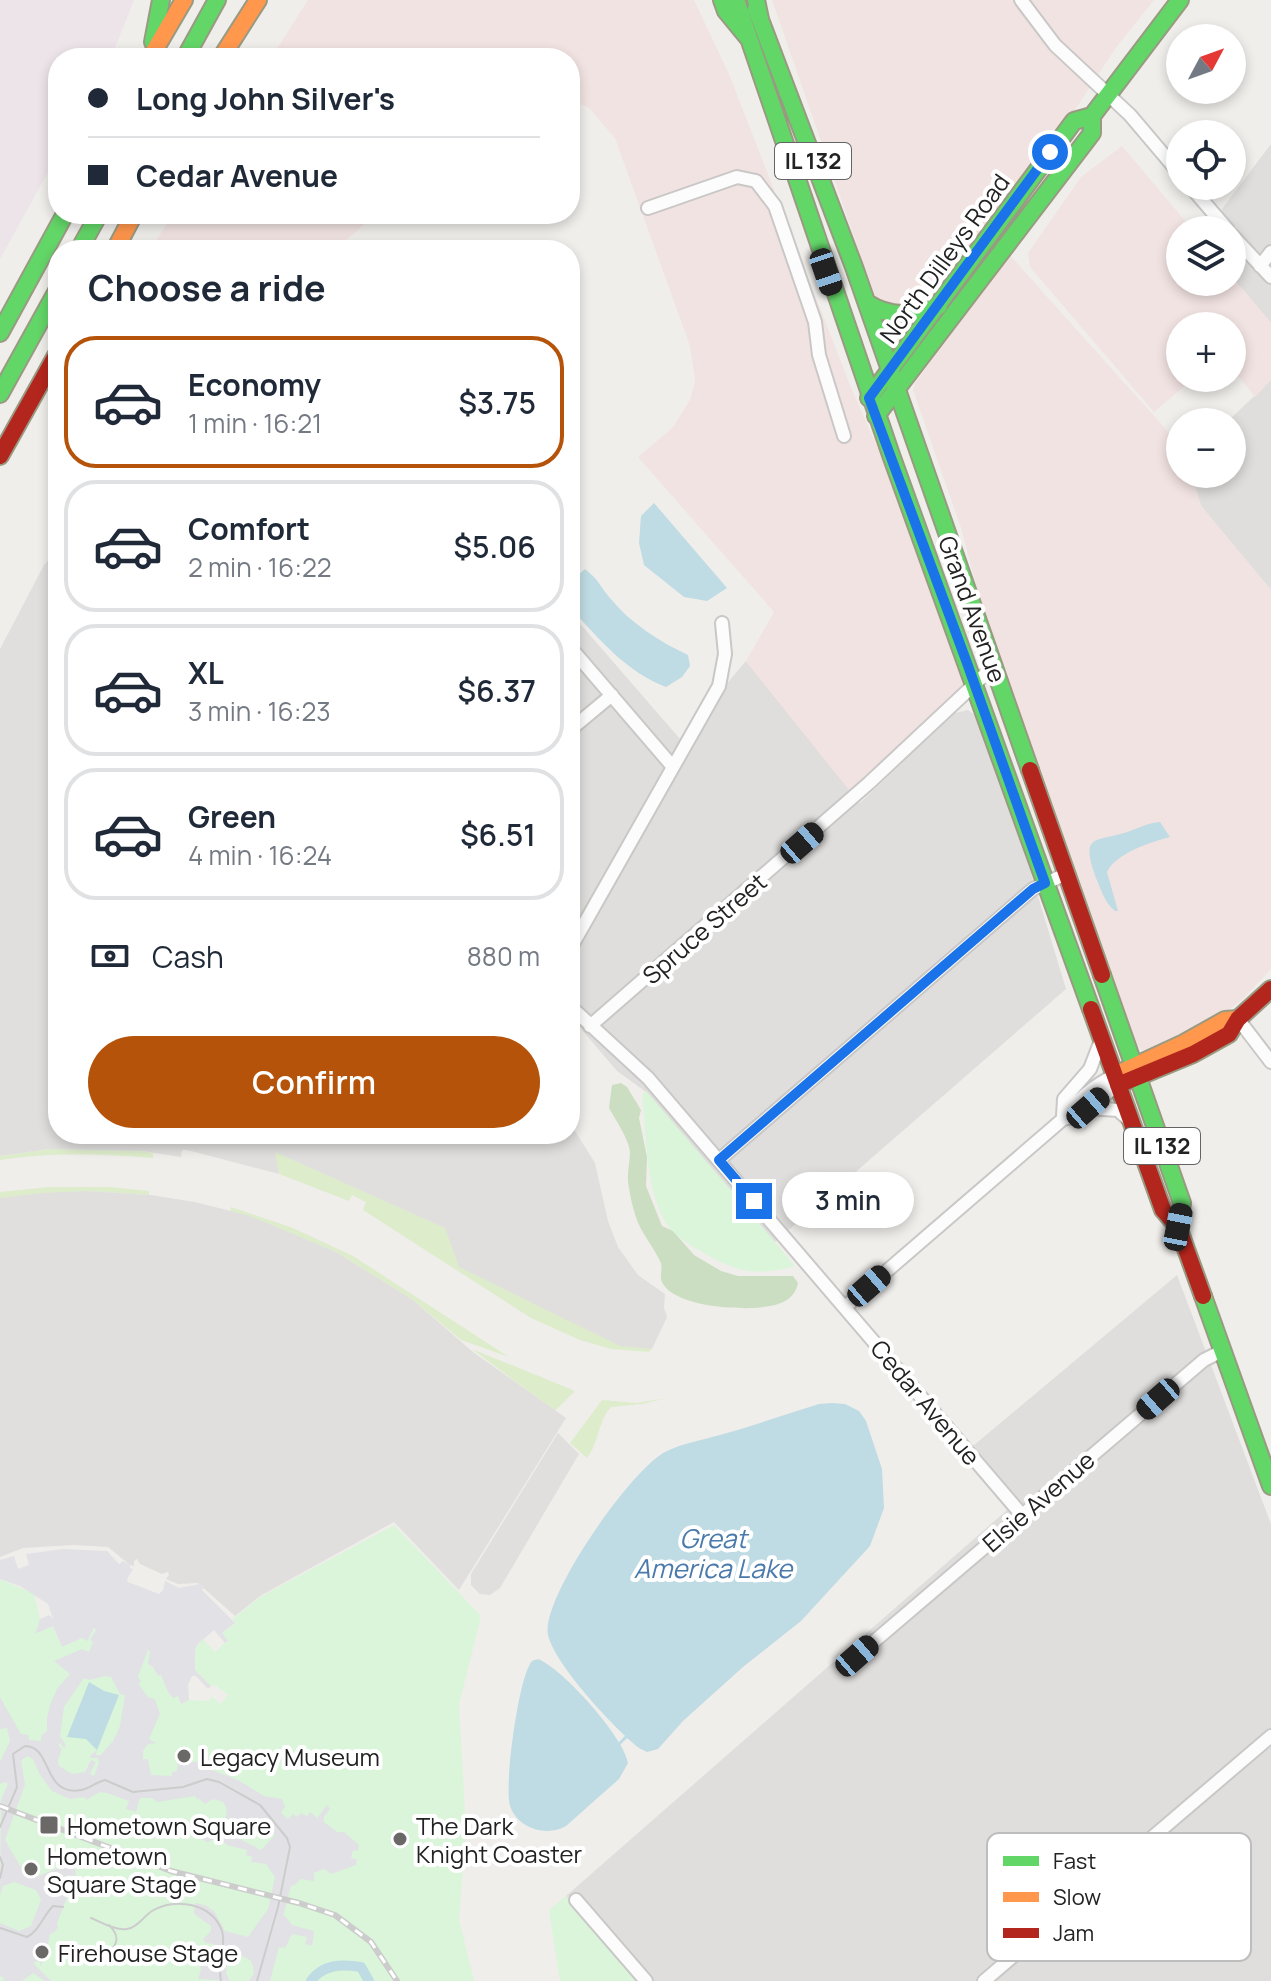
<!DOCTYPE html>
<html lang="en">
<head>
<meta charset="utf-8">
<style>
	:root { --surface:#fff; --page:#f2f2f3; --text:#1f2937; --muted:#747a83; --line:#e0e1e3; --accent:#b45309 }
	body { margin:0; font-family:Manrope,sans-serif; background:var(--page); color:var(--text); height:100vh; display:flex; flex-direction:column; font-size:30px; white-space:nowrap }
	* { box-sizing:border-box; margin:0 }
	p { font-size:26px; color:var(--muted) }
	.icon { flex:none; width:44px; height:44px; fill:none; stroke:currentColor; stroke-width:2; stroke-linecap:round; stroke-linejoin:round }
	.map { position:relative; flex:1; overflow:hidden }
	.panel { position:absolute; left:48px; top:240px; width:532px; height:904px; display:flex; flex-direction:column; background:var(--surface); border-radius:32px; box-shadow:0 4px 12px #0003 }
	.panel>* { flex:none }
	.guide { position:absolute; left:48px; top:48px; width:532px; height:176px; border-radius:32px; box-shadow:0 4px 12px #0003; display:grid; align-content:center; height:176px; padding:0 40px; background:var(--surface) }
	.needle { width:52px; rotate:49deg }
	.controls { position:absolute; left:1166px; top:24px; display:grid; gap:16px }
	.controls a { display:grid; place-items:center; width:80px; height:80px; border-radius:50%; background:var(--surface); box-shadow:0 4px 12px #0003; font-size:40px }
	.end { position:absolute; width:36px; height:36px; margin:-18px; border:10px solid #1a73e8; background:#fff; box-shadow:0 0 0 4px #fff }
	.from { border-radius:50% }
	.bubble { position:absolute; height:56px; border-radius:28px; background:var(--surface); box-shadow:0 4px 12px #0003; font-size:26px; font-weight:600; line-height:56px; text-align:center }
	.car { position:absolute; width:24px; height:48px; margin:-24px -12px; border-radius:10px; box-shadow:0 0 6px 2px #0007; background:linear-gradient(#222 24%,#8ab4d8 0 40%,#222 0 76%,#8ab4d8 0 86%,#222 0) }
	.guide b { display:flex; align-items:center; gap:28px; height:76px; font-size:30px }
	.guide b+b { border-top:2px solid var(--line) }
	.guide i { width:20px; height:20px; background:var(--text) }
	ul { padding:0; list-style:none }
	li { display:flex; align-items:center; gap:24px; height:132px; margin:0 16px 12px; padding:0 24px; border:4px solid var(--line); border-radius:32px }
	li div { flex:1 }
	li b { display:block; font-size:30px }
	li em { font-style:normal; font-weight:600 }
	li.selected { border-color:var(--accent) }
	li>.icon { width:72px; height:72px; stroke-width:1.5 }
	h2 { padding:0 40px; font-size:36px; line-height:96px }
	.pay { display:flex; align-items:center; gap:20px; height:88px; padding:0 40px; font-size:30px }
	.pay p { margin-inline-start:auto }
	.button { display:flex; gap:16px; margin-top:auto; padding:16px 40px }
	.button a { flex:1; height:92px; border-radius:48px; background:var(--accent); color:#fff; font-size:32px; font-weight:600; line-height:92px; text-align:center }
	.map>svg:first-child { display:block }
	.residential { fill:#dfdedc }
	.commercial { fill:#f1e3e1 }
	.industrial { fill:#ede4e9 }
	.grass { fill:#ddeccb }
	.forest { fill:#cbdec1 }
	.park { fill:#daf5da }
	.parking { fill:#e0dfde }
	.plaza { fill:#e2e1e5; fill-rule:evenodd }
	.water { fill:#bfdbe3 }
	.lines { fill:none; stroke-linecap:round; stroke-linejoin:round }
	.stream { stroke:#bfdbe3; stroke-width:3 }
	.canal { stroke:#bfdbe3; stroke-width:10 }
	.street-casing { stroke:#c9c8c7; stroke-width:16 }
	.fast-casing { stroke:#999a82; stroke-width:20 }
	.slow-casing { stroke:#999a82; stroke-width:20 }
	.jam-casing { stroke:#999a82; stroke-width:20 }
	.street { stroke:#fdfcfc; stroke-width:12 }
	.fast { stroke:#63d668; stroke-width:16 }
	.slow { stroke:#ff974d; stroke-width:16 }
	.jam { stroke:#b3261e; stroke-width:16 }
	.tram { stroke:#ccc; stroke-width:2 }
	.rail-casing { stroke:#ccc; stroke-width:6 }
	.rail { stroke:#fff; stroke-width:3; stroke-dasharray:9; stroke-linecap:butt }
	.route { stroke:#1a73e8; stroke-width:10 }
	.poi-dot { fill:#6a6968; stroke:#fff; stroke-width:3 }
	.labels { text-anchor:middle; dominant-baseline:central; stroke-width:8; stroke-linejoin:round; paint-order:stroke }
	.shield { fill:#fff; stroke:#646464; stroke-width:2 }
	.shield-label { font-size:22px; font-weight:bold; fill:#222 }
	.street-label { font-size:24px; fill:#222; stroke:#fff }
	.poi-label { font-size:24px; fill:#222; stroke:#fff; text-anchor:start }
	.water-label { font-size:26px; font-style:italic; fill:#4a7aab; stroke:#fff }
	.key { fill:#fff; stroke:#bdbdbd; stroke-width:2 }
	.key-label { font-size:22px; fill:#222 }
</style>
</head>
<body>
<div class="map">
<svg width="1271" height="1981" viewBox="0 0 1271 1981">
	<rect width="100%" height="100%" fill="#f0eeeb"/>
	<path class="residential" d="M1271,144V323L1232,277V230H1206Z
		M1271,380V590L1201,506L1191,474H1232V422H1227Z
		M570,612L680,739L746,661L860,803L955,713L968,710L975,715L1030,870L1066,989L775,1242L646,1092L617,1071L570,1016Z
		M1177,1275L1271,1524V1981H639L566,1896L1007,1510L961,1456Z"/>
	<path class="commercial" d="M308,0H694L729,74L850,385L881,456L962,678V686L957,694L849,790L746,661L774,612L638,457L673,427L690,400L695,381L690,346L615,138L588,107L570,100V58H271Z
		M772,0H1154L1115,49L1079,104L986,226L922,303L902,310L876,300Z
		M1122,146L1193,230H1180V282H1232V277L1271,323V380L1255,397L1232,368V326H1180V378H1194L1154,412L1030,267L1028,253L1081,177Z
		M173,214H376L335,250H150Z
		M1008,253L1180,445V474H1191L1201,506L1271,590V969L1242,1000L1208,1025L1150,1051L1142,1050L1136,1044L1131,1031L1025,732L979,596L961,528L913,390L915,383Z"/>
	<path class="industrial" d="M0,0H134L111,58H58V154L0,259Z"/>
	<path class="grass" d="M49,1149L142,1151L153,1153V1158C101,1154 52,1152 0,1160V1156Z
		M274,1151L446,1228L620,1345L652,1349L649,1352L611,1349L580,1340L531,1318L363,1210L366,1202L352,1195L349,1201L279,1174Z
		M49,1187H110L149,1191V1195L88,1191L0,1198V1192Z
		M231,1207L293,1228L353,1256L509,1357L461,1340L413,1300L336,1252L230,1211Z
		M472,1349L573,1390L574,1392L555,1411Z
		M667,1398L642,1404L611,1407C598,1421 599,1443 587,1458L570,1443L602,1400L636,1403Z"/>
	<path class="forest" d="M621,1083L627,1087L641,1110L639,1118L647,1157L646,1186L662,1226L673,1231L694,1255L721,1271L738,1276H793L798,1283C794,1304 773,1306 755,1308C731,1309 677,1306 663,1284C658,1276 664,1269 660,1261C655,1250 647,1240 641,1229C635,1218 631,1201 629,1188C626,1175 630,1164 630,1152C629,1139 615,1119 609,1108L612,1085Z"/>
	<path class="park" d="M646,1091L775,1242L795,1266C760,1275 743,1274 711,1257C697,1249 681,1241 670,1228C645,1198 647,1133 642,1095Z
		M394,1525L481,1616L459,1705L466,1829L459,1919L474,1981H0V1579L34,1594L40,1619L36,1633L53,1626L62,1647L82,1638L87,1640L107,1611L155,1630L148,1664L161,1674L168,1692L178,1696L181,1704L189,1700L209,1701L211,1696L221,1704L228,1695L215,1685L211,1686L195,1670V1649L203,1639L215,1652L227,1641L222,1633L235,1623L233,1619L260,1597Z
		M566,1896L639,1981H560L549,1910Z"/>
	<path class="parking" d="M58,549V1134H570V1123L595,1163L608,1221L618,1247L638,1275L665,1294L664,1308L667,1317L652,1349L620,1346L459,1267L445,1228L275,1152L279,1174L187,1150H182L181,1157L142,1151L49,1149L0,1156V649L44,565Z
		M88,1191L151,1195L195,1202L250,1216L336,1252L413,1300L473,1352L566,1418L459,1590L394,1522L260,1596L235,1616L198,1583L178,1584L166,1579L169,1575L168,1572L162,1574L140,1564L137,1559L134,1561V1566L130,1565L108,1547L73,1545L23,1548L0,1557V1198L42,1193Z
		M558,1433L579,1454L500,1588L490,1595L480,1594L471,1585V1574Z"/>
	<path class="plaza" d="M63,1549L107,1551L119,1564L123,1561L130,1565V1568L133,1569L127,1579L128,1582L159,1594L163,1590L165,1581L179,1588L200,1584L204,1587L202,1590L235,1623L222,1633L228,1641L225,1643L214,1630L198,1644L195,1649V1670L211,1686L208,1689L196,1676H192L188,1685L189,1700L181,1704L178,1696L173,1698L168,1692L161,1675L158,1676L153,1667L148,1664L150,1651L148,1650L138,1676L141,1682L138,1683L148,1697L155,1699L160,1714L149,1739L156,1743L148,1744L143,1751V1759H148L151,1775L172,1776V1772L177,1771L178,1763L206,1761L217,1749L231,1756L227,1764L216,1759L212,1770L238,1780L264,1796L282,1799L285,1807L281,1813L288,1819L293,1814L297,1817L301,1813L307,1816L310,1812L317,1818L327,1805L330,1809L324,1816V1822L337,1832H344L359,1845L358,1851L353,1850L351,1858L357,1859L356,1865L331,1874L324,1869L314,1873V1881L300,1879L295,1885L291,1886L283,1917L285,1916L292,1925L314,1931L313,1942L311,1946L305,1944L307,1937L292,1934L285,1948L279,1947L270,1981H249L254,1973L253,1966L250,1960L242,1956L233,1958L227,1964L226,1973L230,1981L198,1979L201,1970L198,1960L202,1958L209,1961L214,1944L206,1943L203,1939L211,1931V1926L194,1914L195,1903L205,1905L214,1911L225,1931L248,1937L268,1909L275,1877L266,1864L251,1862L252,1857L246,1855L247,1850L227,1845L219,1837L208,1842L198,1838L206,1822L217,1825L225,1820L227,1810L223,1802L213,1799L205,1804L198,1798L197,1800L195,1796L157,1802L152,1798H140L136,1812L126,1809L129,1801L107,1793L100,1792L86,1800L85,1797L70,1799L52,1791L40,1775L33,1759L27,1756L21,1761L25,1784L22,1793L5,1840L22,1869L39,1876L67,1864L75,1869L76,1876L68,1875L66,1882H63V1894L67,1898L57,1923L58,1927L55,1932L50,1934L47,1949L40,1946L38,1954L44,1957L41,1967L40,1962L36,1961L34,1964L51,1981H45L33,1973L22,1981H3L4,1978L0,1976V1923L19,1931L31,1926L41,1900L36,1890L14,1882L3,1886L0,1896L1,1800L8,1784L5,1782L0,1784V1762L10,1741L7,1728L0,1729V1697L21,1734L29,1735V1740L41,1741V1736L47,1731V1718L50,1705L57,1689L70,1674L54,1661L82,1649L89,1652L93,1642L90,1640L96,1630L94,1628L87,1641L82,1638L62,1647L53,1626L35,1634L40,1619L49,1615L53,1619L48,1604L20,1586L0,1579V1560L14,1556L18,1569L29,1565L26,1554ZM105,1676L111,1677L120,1694L125,1695L120,1726L113,1741L101,1755H96L97,1750L90,1756L91,1758H98L99,1763L94,1776L90,1774L96,1762L91,1760L85,1772L72,1774L59,1766L58,1760L62,1749L58,1745L60,1743L64,1748L66,1746L60,1736L64,1707L84,1678L89,1680ZM252,1817L275,1835L261,1850L240,1839L242,1832L240,1829Z"/>
	<path class="water" d="M654,503L727,588L707,601L684,597L644,565L639,543L641,516Z
		M585,569C600,581 599,585 610,598C630,623 660,642 688,655L690,666L682,677L666,687C627,672 602,642 574,612L570,605V582Z
		M1160,822L1170,837C1151,842 1116,853 1107,872L1118,911H1115C1105,903 1101,890 1096,878C1079,831 1097,843 1130,831C1141,827 1148,823 1160,822Z
		M832,1403L845,1404L859,1411L866,1421L882,1469L884,1508L870,1546L801,1621L743,1667L683,1721L658,1749L647,1752L639,1748C614,1728 555,1665 548,1635C540,1599 633,1466 667,1451C684,1443 702,1440 720,1435C753,1426 786,1414 819,1404Z
		M538,1659C563,1669 624,1737 628,1763L619,1779L566,1826C547,1837 518,1829 510,1806C504,1784 518,1686 529,1666C532,1660 532,1661 538,1659Z
		M89,1682L104,1691L119,1695L97,1750L86,1739L67,1737Z"/>
	<g class="lines">
		<path class="stream" d="M620,1743L626,1737"/>
		<path class="canal" d="M311,1981C323,1964 342,1964 361,1967L369,1981"/>
		<defs>
			<path id="street" d="M1021,0L1055,45L1130,115L1180,174
				M1190,186L1228,230
				M648,208L737,177L756,181L775,206L815,322L819,355L844,436
				M1232,235L1271,277
				M1260,266L1271,252
				M570,647L673,767
				M570,730L612,695
				M570,949L719,686L725,654L722,623
				M570,1006L648,1078L1022,1515
				M1238,1019L1271,1062
				M590,1026L869,783L994,666
				M1088,1108L1118,1110L1129,1120
				M1063,1116L1064,1099L1090,1069L1102,1038
				M1063,1119L1077,1116L1118,1085
				M719,1160L1033,889L1066,874
				M845,1307L1063,1119C1076,1100 1093,1086 1115,1075
				M857,1656L1204,1360L1222,1351
				M576,1900L646,1981
				M984,1981L1271,1736"/>
			<path id="fast" d="M722,0L726,11L749,39
				M736,0L891,455L1091,1009
				M756,0L760,19
				M756,9L854,267L1030,770
				M153,42L161,0
				M185,58L217,0
				M79,250L99,214
				M867,303C892,319 912,315 939,306
				M0,333L65,214
				M0,394L58,289
				M869,398L1074,121L1092,116
				M876,416L1092,133V116L1180,0
				M1102,975L1182,1203L1178,1227
				M1203,1296L1271,1486"/>
			<path id="slow" d="M150,58L184,0
				M221,58L258,0
				M115,250L134,214
				M1115,1075L1184,1043L1225,1020L1238,1019"/>
			<path id="jam" d="M0,456L58,352
				M1030,770L1102,975
				M1091,1009L1163,1210L1178,1227L1203,1296
				M1118,1085L1193,1054L1229,1034L1238,1019L1271,989"/>
		</defs>
		<use href="#street" class="street-casing"/>
		<use href="#fast" class="fast-casing"/>
		<use href="#slow" class="slow-casing"/>
		<use href="#jam" class="jam-casing"/>
		<use href="#street" class="street"/>
		<use href="#fast" class="fast"/>
		<use href="#slow" class="slow"/>
		<use href="#jam" class="jam"/>
		<path class="tram" d="M0,1827L17,1787L13,1754L25,1746C53,1746 42,1797 81,1790C89,1789 96,1782 105,1780L133,1792L183,1787L207,1779L219,1782L260,1805L287,1838L290,1847L278,1907L257,1981
			M0,1857L3,1865L0,1878
			M91,1918C101,1922 116,1931 127,1929C137,1928 144,1916 152,1911C175,1897 212,1903 222,1931C227,1947 217,1964 221,1981
			M109,1925C117,1933 120,1941 111,1950
			M0,1928L27,1937C39,1931 43,1916 53,1906L63,1907"/>
		<defs>
			<path id="rail" d="M0,1806L171,1871L299,1903L335,1915L371,1942L397,1981"/>
		</defs>
		<use href="#rail" class="rail-casing"/>
		<use href="#rail" class="rail"/>
	</g>
	<g class="lines">
		<path class="route" d="M754,1201L719,1160L1033,889L1045,883L967,663L869,398L1050,152"/>
	</g>
	<g class="poi-dot">
		<circle cx="184" cy="1756" r="8"/>
		<rect x="39" y="1815" width="20" height="20" rx="4"/>
		<circle cx="400" cy="1839" r="8"/>
		<circle cx="31" cy="1869" r="8"/>
		<circle cx="42" cy="1952" r="8"/>
	</g>
	<g class="labels">
		<g class="shield">
			<rect x="775" y="143" width="76" height="36" rx="6"/>
			<rect x="1124" y="1128" width="76" height="36" rx="6"/>
		</g>
		<g class="shield-label">
			<text x="813" y="161">IL 132</text>
			<text x="1162" y="1146">IL 132</text>
		</g>
		<g class="street-label">
			<text transform="translate(944 258) rotate(-54)">North Dilleys Road</text>
			<text transform="translate(973 609) rotate(70)">Grand Avenue</text>
			<text transform="translate(704 928) rotate(-41)">Spruce Street</text>
			<text transform="translate(926 1402) rotate(50)">Cedar Avenue</text>
			<text transform="translate(1038 1501) rotate(-41)">Elsie Avenue</text>
		</g>
		<g class="poi-label">
			<text x="200" y="1756">Legacy Museum</text>
			<text x="67" y="1825">Hometown Square</text>
			<text x="416" y="1825">The Dark<tspan x="416" dy="28">Knight Coaster</tspan></text>
			<text x="47" y="1855">Hometown<tspan x="47" dy="28">Square Stage</tspan></text>
			<text x="58" y="1952">Firehouse Stage</text>
		</g>
		<g class="water-label">
			<text x="713" y="1538">Great<tspan x="713" dy="30">America Lake</tspan></text>
		</g>
	</g>
	<rect x="987" y="1833" width="264" height="128" rx="12" class="key"/>
	<rect x="1003" y="1856" width="36" height="10" fill="#63d668"/>
	<rect x="1003" y="1892" width="36" height="10" fill="#ff974d"/>
	<rect x="1003" y="1928" width="36" height="10" fill="#b3261e"/>
	<g class="key-label">
		<text x="1053" y="1869">Fast</text>
		<text x="1053" y="1905">Slow</text>
		<text x="1053" y="1941">Jam</text>
	</g>
</svg>
<div class="controls">
<a><svg class="needle" viewBox="-14 -14 28 28"><path d="M0-13l5 13h-10z" fill="#e53935"/><path d="M0 13l5-13h-10z" fill="#747a83"/></svg></a>
<a><svg class="icon" aria-label="locate" viewBox="0 0 24 24"><circle cx="12" cy="12" r="6"/><path d="M12 2v4M12 18v4M2 12h4M18 12h4"/></svg></a>
<a><svg class="icon" aria-label="layers" viewBox="0 0 24 24"><path d="M12 4l9 5-9 5-9-5zM3 14l9 5 9-5"/></svg></a>
<a>+</a>
<a>−</a>
</div>
<i class="end from" style="left:1050px;top:152px"></i>
<i class="end" style="left:754px;top:1201px"></i>
<div class="bubble" style="left:782px;top:1172px;width:132px">3 min</div>
<i class="car" style="left:826px;top:272px;rotate:161deg"></i>
<i class="car" style="left:802px;top:843px;rotate:49deg"></i>
<i class="car" style="left:1088px;top:1108px;rotate:49deg"></i>
<i class="car" style="left:1178px;top:1227px;rotate:11deg"></i>
<i class="car" style="left:869px;top:1286px;rotate:49deg"></i>
<i class="car" style="left:1158px;top:1399px;rotate:229deg"></i>
<i class="car" style="left:857px;top:1656px;rotate:49deg"></i>
<div class="guide">
<b><i class="from"></i>Long John Silver's</b>
<b><i></i>Cedar Avenue</b>
</div>
<section class="panel">
<h2>Choose a ride</h2>
<ul>
<li class="selected"><svg class="icon" aria-label="car" viewBox="0 0 24 24"><path d="M5 17H2v-5l4-1 3-4h7l3 4 3 1v5h-3M9 17h6M6 11h13"/><circle cx="7" cy="17" r="2"/><circle cx="17" cy="17" r="2"/></svg><div><b>Economy</b><p>1 min · 16:21</p></div><em>$3.75</em></li>
<li><svg class="icon" aria-label="car" viewBox="0 0 24 24"><path d="M5 17H2v-5l4-1 3-4h7l3 4 3 1v5h-3M9 17h6M6 11h13"/><circle cx="7" cy="17" r="2"/><circle cx="17" cy="17" r="2"/></svg><div><b>Comfort</b><p>2 min · 16:22</p></div><em>$5.06</em></li>
<li><svg class="icon" aria-label="car" viewBox="0 0 24 24"><path d="M5 17H2v-5l4-1 3-4h7l3 4 3 1v5h-3M9 17h6M6 11h13"/><circle cx="7" cy="17" r="2"/><circle cx="17" cy="17" r="2"/></svg><div><b>XL</b><p>3 min · 16:23</p></div><em>$6.37</em></li>
<li><svg class="icon" aria-label="car" viewBox="0 0 24 24"><path d="M5 17H2v-5l4-1 3-4h7l3 4 3 1v5h-3M9 17h6M6 11h13"/><circle cx="7" cy="17" r="2"/><circle cx="17" cy="17" r="2"/></svg><div><b>Green</b><p>4 min · 16:24</p></div><em>$6.51</em></li>
</ul>
<div class="pay"><svg class="icon" aria-label="cash" viewBox="0 0 24 24"><path d="M3 7h18v10H3z"/><circle cx="12" cy="12" r="2"/></svg>Cash<p>880 m</p></div>
<div class="button"><a>Confirm</a></div>
</section>
</div>
</body>
</html>
